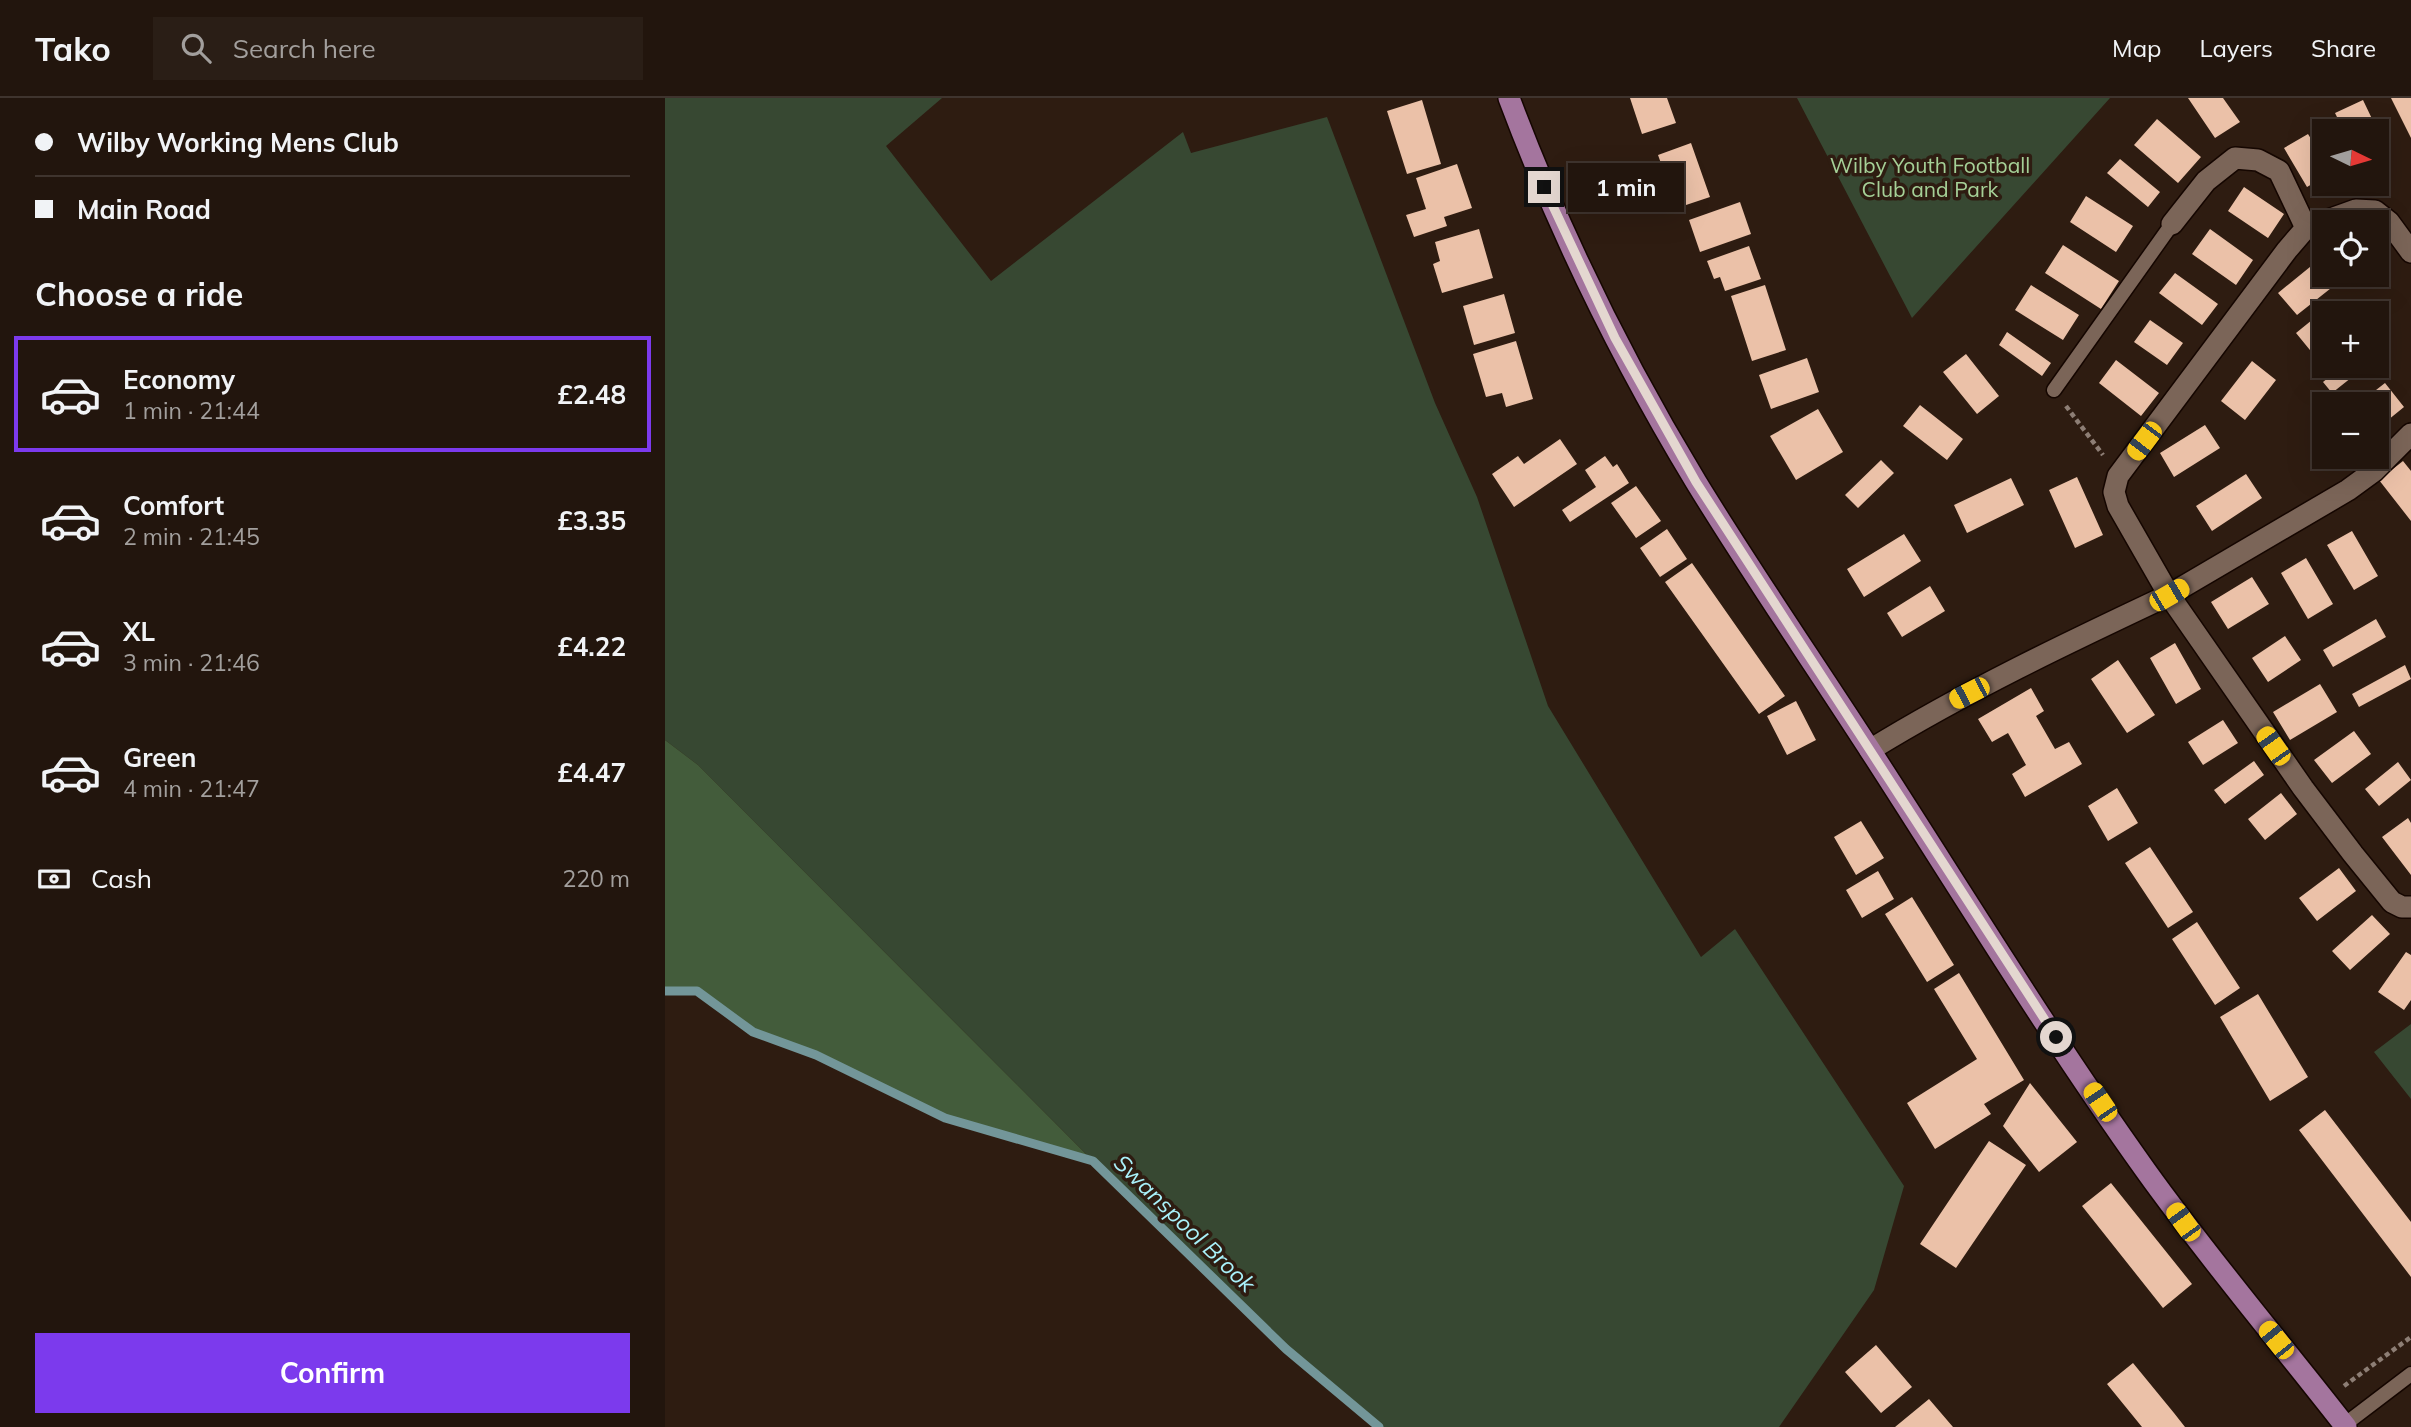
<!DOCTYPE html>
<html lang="en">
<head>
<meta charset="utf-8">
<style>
	:root { --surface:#22150d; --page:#2a1e16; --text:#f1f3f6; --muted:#a29f9d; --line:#3f342e; --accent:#7c3aed }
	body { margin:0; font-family:Mulish,sans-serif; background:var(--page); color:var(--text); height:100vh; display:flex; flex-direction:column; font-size:26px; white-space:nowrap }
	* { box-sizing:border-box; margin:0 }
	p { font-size:23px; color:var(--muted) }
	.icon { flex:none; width:38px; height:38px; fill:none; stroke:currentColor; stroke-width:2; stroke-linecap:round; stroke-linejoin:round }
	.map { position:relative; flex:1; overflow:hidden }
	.side { display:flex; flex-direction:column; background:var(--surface); width:665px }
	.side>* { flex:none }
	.guide { display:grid; align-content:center; height:154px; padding:0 35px; background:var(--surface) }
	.needle { width:46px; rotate:95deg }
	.controls { position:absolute; left:1647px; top:21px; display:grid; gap:14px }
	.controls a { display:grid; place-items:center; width:77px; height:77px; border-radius:0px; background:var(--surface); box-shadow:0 7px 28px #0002,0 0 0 2px var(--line); font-size:35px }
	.end { position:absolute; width:32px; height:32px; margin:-16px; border:9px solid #e4d7d0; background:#111; box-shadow:0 0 0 4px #111 }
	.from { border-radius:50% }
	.bubble { position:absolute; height:49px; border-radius:0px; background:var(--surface); box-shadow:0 7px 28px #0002,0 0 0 2px var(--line); font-size:23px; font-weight:700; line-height:49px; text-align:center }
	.car { position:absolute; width:21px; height:42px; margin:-21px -10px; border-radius:9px; box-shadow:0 0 5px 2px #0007; background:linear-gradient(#f5c518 24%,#345 0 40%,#f5c518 0 76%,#345 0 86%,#f5c518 0) }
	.guide b { display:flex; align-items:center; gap:24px; height:66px; font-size:26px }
	.guide b+b { border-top:2px solid var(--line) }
	.guide i { width:18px; height:18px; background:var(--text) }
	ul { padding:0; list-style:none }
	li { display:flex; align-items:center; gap:21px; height:116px; margin:0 14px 10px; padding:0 21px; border:4px solid transparent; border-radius:0px }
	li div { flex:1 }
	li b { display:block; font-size:26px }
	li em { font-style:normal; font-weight:700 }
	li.selected { border-color:var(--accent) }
	li>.icon { width:63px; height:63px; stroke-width:1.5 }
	h2 { padding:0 35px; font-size:32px; line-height:84px }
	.pay { display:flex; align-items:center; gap:18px; height:77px; padding:0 35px; font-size:26px }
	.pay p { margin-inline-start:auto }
	.primary-button { display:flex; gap:14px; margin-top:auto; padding:14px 35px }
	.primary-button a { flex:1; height:80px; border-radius:0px; background:var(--accent); color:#fff; font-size:28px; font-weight:700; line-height:80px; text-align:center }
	header { display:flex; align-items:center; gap:42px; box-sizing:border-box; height:98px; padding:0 35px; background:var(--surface); border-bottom:2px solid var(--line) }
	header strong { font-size:33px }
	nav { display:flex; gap:38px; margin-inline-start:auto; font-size:24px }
	.search { width:490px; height:63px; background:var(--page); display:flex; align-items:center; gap:18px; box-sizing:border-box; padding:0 24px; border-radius:0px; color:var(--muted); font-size:26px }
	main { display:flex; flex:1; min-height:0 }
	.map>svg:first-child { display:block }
	.green { fill:#374832 }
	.forest { fill:#435c3b }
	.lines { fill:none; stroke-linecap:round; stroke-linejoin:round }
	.stream { stroke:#739699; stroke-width:9 }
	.building { fill:#ebc1a8 }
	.lane-casing { stroke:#150600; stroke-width:17 }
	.street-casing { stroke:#150600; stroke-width:24 }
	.primary-casing { stroke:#150600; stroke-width:24 }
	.path { stroke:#8d7e75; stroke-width:4.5; stroke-dasharray:5 3.5; stroke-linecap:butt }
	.lane { stroke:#7b6558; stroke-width:14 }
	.street { stroke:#7b6558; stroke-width:21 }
	.primary { stroke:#a4759e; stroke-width:21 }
	.route { stroke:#e4d7d0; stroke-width:9 }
	.labels { text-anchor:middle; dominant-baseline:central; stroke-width:7; stroke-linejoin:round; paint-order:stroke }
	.park-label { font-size:21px; fill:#a5d097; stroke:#2e1c11 }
	.water-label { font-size:23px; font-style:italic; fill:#a9f1fa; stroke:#2e1c11 }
</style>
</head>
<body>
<header>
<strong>Tako</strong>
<div class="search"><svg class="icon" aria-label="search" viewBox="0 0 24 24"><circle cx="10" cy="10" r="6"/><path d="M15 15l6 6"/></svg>Search here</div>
<nav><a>Map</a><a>Layers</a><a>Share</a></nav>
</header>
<main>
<section class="side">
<div class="guide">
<b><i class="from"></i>Wilby Working Mens Club</b>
<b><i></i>Main Road</b>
</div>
<h2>Choose a ride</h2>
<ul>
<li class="selected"><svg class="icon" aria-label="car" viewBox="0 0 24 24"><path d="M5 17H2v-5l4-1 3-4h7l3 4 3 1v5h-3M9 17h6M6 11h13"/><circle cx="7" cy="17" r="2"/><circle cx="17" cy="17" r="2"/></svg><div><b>Economy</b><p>1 min · 21:44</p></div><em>£2.48</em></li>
<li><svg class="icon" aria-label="car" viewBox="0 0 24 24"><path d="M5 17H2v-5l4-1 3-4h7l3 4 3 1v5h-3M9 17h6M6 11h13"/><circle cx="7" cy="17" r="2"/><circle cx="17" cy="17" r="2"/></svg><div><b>Comfort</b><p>2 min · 21:45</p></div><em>£3.35</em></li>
<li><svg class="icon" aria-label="car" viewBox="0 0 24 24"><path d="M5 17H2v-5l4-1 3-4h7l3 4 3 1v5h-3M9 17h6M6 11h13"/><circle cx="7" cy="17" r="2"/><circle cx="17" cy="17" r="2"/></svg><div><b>XL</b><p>3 min · 21:46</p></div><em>£4.22</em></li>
<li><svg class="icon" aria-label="car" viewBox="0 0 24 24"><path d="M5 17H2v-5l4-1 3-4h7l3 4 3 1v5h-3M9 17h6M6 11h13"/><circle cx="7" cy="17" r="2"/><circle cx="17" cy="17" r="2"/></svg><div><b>Green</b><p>4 min · 21:47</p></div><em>£4.47</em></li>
</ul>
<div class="pay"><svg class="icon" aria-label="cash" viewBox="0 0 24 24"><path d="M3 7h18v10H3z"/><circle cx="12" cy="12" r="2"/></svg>Cash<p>220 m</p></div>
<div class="primary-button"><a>Confirm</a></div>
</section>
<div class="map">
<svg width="1746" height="1329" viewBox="0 0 1746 1329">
	<rect width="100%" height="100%" fill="#2e1c11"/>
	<path class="green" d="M0,0H277L221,48L326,183L518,34L526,55L662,19L770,305L812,399L883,608L1036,859L1070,831L1239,1088L1209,1192L1114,1329H714L621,1251L500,1135L33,667L0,642Z
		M1132,0H1445L1247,220Z
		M1746,926V1001L1709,954Z"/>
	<path class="forest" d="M0,642L33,667L428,1063L280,1020L151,957L88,934L32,893H0Z"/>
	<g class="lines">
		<path class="stream" d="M0,893H32L88,934L151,957L280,1020L428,1063L621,1251L714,1329"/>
	</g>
	<path class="building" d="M965,0H1002L1011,25L977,36Z
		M1523,0H1558L1575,24L1550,40Z
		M1726,0H1746V40Z
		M757,2L776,66L742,76L722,13Z
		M1698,2L1721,50L1712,54V33H1679L1670,15Z
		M1492,21L1536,59L1513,85L1469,47Z
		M1643,36L1659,62V79L1642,89L1619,50Z
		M1026,45L1045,99L1012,110L993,57Z
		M1455,61L1495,94L1483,109L1442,75Z
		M792,66L807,110L779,119L782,128L749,139L741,117L761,111L751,80Z
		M1579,89L1619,116L1603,140L1563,113Z
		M1421,98L1468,128L1451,154L1405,124Z
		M1075,104L1086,136L1035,154L1024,122Z
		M814,131L828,180L777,195L768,166L775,163L770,144Z
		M1545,131L1588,162L1571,187L1527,156Z
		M1398,147L1454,183L1436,211L1380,175Z
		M1084,148L1096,181L1060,193L1055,179L1049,181L1042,163Z
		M1656,160L1659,163V177H1670L1675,183L1632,217L1613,195Z
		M1510,175L1553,206L1537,227L1494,195Z
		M1100,187L1121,252L1087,263L1066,198Z
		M1366,187L1414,217L1398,242L1350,212Z
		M839,196L850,235L809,247L798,208Z
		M1663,209L1668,215H1659V249L1649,257L1631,235Z
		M1485,222L1518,245L1502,267L1469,244Z
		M1342,234L1386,265L1377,278L1334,247Z
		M851,243L868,301L841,309L837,295L821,299L808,256Z
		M1301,256L1334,298L1312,316L1278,274Z
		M1142,260L1154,294L1106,311L1094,277Z
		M1451,262L1494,295L1476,318L1434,285Z
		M1587,263L1611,282L1580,322L1556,303Z
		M1678,268H1701L1667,295L1658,284Z
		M1720,285L1739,309L1712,331V306H1693Z
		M1255,307L1298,341L1282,362L1238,328Z
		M1153,311L1178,354L1131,382L1105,338Z
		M1540,327L1555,350L1509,379L1495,355Z
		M895,341L912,366L849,409L827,376L853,358L859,366Z
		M940,358L948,369L952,366L964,385L905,424L897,412L931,389L920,372Z
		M1216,362L1229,375L1193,410L1180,397Z
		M1738,363L1746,373V423L1714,382Z
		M1581,376L1597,400L1547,433L1531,408Z
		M1412,379L1438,437L1410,450L1384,392Z
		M1346,380L1359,407L1302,435L1289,407Z
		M971,388L996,423L971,440L946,405Z
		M1002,431L1022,461L995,479L975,450Z
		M1687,433L1713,478L1689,492L1662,447Z
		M1239,436L1256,463L1199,499L1182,471Z
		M1641,460L1668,506L1643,521L1616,475Z
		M1027,465L1120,598L1094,616L1000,484Z
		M1587,479L1604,506L1563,531L1546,504Z
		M1265,488L1280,513L1237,539L1222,515Z
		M1711,521L1721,539L1668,569L1658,552Z
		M1620,538L1636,562L1603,584L1587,560Z
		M1510,545L1536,591L1511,606L1485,560Z
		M1453,562L1490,617L1462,635L1426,581Z
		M1740,567L1746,581L1694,609L1687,596Z
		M1655,586L1672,614L1625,642L1608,614Z
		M1366,590L1379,613L1371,618L1390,651L1404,644L1417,666L1360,699L1347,676L1361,667L1343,635L1327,644L1313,621Z
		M1131,603L1151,642L1122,657L1102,618Z
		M1558,622L1573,645L1538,667L1523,644Z
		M1689,633L1706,656L1667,685L1649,662Z
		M1589,663L1599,677L1560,706L1549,692Z
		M1733,664L1746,682L1714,708L1700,691Z
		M1452,690L1473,725L1443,743L1423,708Z
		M1616,695L1632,716L1600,742L1583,721Z
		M1743,720L1746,725V777L1717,739Z
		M1196,723L1219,760L1191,777L1169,739Z
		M1485,749L1528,814L1503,830L1460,765Z
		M1674,770L1691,793L1652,823L1634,800Z
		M1213,773L1229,801L1197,820L1181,792Z
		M1247,799L1289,867L1262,884L1220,816Z
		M1707,817L1725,836L1685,872L1667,853Z
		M1532,824L1575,890L1550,907L1507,841Z
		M1741,854L1746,857V902L1739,912L1713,894Z
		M1294,875L1359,982L1319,1006L1326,1016L1270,1051L1242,1005L1312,961L1269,891Z
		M1593,896L1643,979L1605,1003L1555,919Z
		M1365,985L1412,1044L1374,1074L1338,1028Z
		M1660,1012L1746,1124V1179L1634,1032Z
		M1324,1043L1361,1067L1291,1170L1255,1146Z
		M1446,1085L1527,1186L1498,1210L1417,1108Z
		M1211,1247L1247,1289L1216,1315L1180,1274Z
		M1468,1265L1509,1315L1520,1329H1477L1442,1286Z
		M1264,1301L1288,1329H1230Z"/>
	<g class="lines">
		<defs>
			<path id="lane" d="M1389,292L1507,126
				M1679,1327L1746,1276"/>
			<path id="street" d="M1507,126L1541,83L1570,60L1593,62L1614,73L1641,130
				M1746,336L1709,373L1683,392L1504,497L1638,690L1688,756L1727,804L1737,809H1746
				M1205,652C1301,593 1402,545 1504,497L1453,408L1449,394L1453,378L1622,152L1641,130L1691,112L1710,113L1724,124L1746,154"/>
			<path id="primary" d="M844,0C894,133 957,262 1031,384C1086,474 1146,561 1203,649C1295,791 1383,936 1481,1073C1544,1161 1614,1243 1681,1329"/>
		</defs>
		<use href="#lane" class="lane-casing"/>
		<use href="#street" class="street-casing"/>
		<use href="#primary" class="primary-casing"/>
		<path class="path" d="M1401,308L1438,357
			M1679,1288L1746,1239"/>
		<use href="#lane" class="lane"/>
		<use href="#street" class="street"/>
		<use href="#primary" class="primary"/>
	</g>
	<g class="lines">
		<path class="route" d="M879,89L950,240L1031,384L1391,939"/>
	</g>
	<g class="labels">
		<g class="park-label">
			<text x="1265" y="67">Wilby Youth Football<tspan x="1265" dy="24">Club and Park</tspan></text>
		</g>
		<g class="water-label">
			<text transform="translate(520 1125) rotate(44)">Swanspool Brook</text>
		</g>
	</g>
</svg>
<div class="controls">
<a><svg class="needle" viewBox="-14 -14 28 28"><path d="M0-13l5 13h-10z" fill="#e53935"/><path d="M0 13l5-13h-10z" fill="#a29f9d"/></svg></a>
<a><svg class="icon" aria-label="locate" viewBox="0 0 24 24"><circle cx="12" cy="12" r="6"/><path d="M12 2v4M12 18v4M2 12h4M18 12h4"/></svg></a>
<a>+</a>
<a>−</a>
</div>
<i class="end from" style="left:1391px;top:939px"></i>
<i class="end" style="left:879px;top:89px"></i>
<div class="bubble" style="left:903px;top:65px;width:116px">1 min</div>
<i class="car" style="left:1479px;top:343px;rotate:217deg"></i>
<i class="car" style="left:1504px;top:497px;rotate:60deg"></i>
<i class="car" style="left:1304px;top:595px;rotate:243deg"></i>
<i class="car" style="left:1608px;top:648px;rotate:325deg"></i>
<i class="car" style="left:1435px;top:1004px;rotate:326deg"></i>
<i class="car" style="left:1518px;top:1124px;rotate:324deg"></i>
<i class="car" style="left:1611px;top:1242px;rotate:321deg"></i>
</div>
</main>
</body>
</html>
